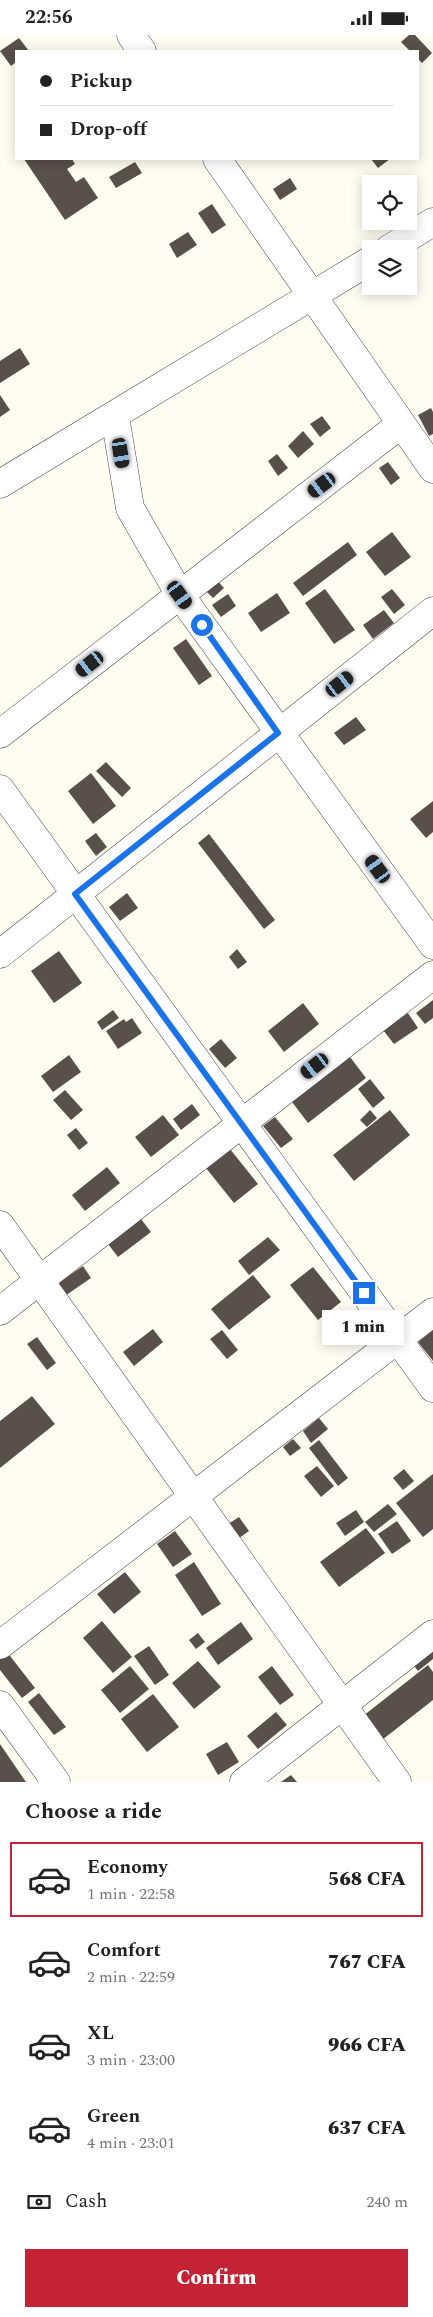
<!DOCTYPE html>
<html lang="en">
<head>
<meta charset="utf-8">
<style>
	:root { --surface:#fff; --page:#f6f6f6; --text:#222; --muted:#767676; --line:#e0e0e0; --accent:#c42336 }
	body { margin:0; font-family:Spectral,serif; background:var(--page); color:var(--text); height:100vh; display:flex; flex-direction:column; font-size:19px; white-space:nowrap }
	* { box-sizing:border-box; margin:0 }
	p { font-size:16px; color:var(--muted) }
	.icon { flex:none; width:28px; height:28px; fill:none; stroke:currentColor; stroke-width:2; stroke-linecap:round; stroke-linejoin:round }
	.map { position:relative; height:1747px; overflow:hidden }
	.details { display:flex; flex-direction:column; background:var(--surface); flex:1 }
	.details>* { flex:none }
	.top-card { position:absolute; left:15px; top:15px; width:404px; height:110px; border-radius:0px; box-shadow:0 2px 12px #0003; display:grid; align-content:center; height:110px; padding:0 25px; background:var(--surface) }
	.tools { position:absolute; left:362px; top:140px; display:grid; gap:10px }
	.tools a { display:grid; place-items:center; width:55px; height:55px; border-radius:0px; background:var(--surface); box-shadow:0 2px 12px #0003; font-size:25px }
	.end { position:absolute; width:22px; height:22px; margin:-11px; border:6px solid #1a73e8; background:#fff; box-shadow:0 0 0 2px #fff }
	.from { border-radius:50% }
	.bubble { position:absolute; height:35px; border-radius:0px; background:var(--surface); box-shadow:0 2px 12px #0003; font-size:16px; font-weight:800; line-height:35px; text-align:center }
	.car { position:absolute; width:15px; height:30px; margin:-15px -8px; border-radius:6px; box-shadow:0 0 4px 1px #0007; background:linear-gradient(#222 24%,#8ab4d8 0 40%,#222 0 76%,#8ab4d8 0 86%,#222 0) }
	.top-card b { display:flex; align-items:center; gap:18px; height:48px; font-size:19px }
	.top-card b+b { border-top:1px solid var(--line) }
	.top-card i { width:12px; height:12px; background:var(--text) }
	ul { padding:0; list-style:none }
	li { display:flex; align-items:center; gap:15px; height:75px; margin:0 10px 8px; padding:0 15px; border:2px solid transparent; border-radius:0px }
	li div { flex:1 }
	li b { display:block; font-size:19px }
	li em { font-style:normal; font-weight:800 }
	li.active { border-color:var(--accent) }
	li>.icon { width:45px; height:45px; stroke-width:1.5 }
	h2 { padding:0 25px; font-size:22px; line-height:60px }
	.pay { display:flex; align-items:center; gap:12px; height:55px; padding:0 25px; font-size:19px }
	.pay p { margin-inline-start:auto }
	.button { display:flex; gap:10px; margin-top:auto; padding:10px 25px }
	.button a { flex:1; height:58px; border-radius:0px; background:var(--accent); color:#fff; font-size:20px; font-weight:800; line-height:58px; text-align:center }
	.status { display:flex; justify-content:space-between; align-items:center; height:35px; padding:0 25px; background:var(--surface); direction:ltr }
	.status svg { height:14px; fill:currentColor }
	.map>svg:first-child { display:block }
	.building { fill:#59504b }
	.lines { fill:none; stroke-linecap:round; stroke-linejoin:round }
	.minor-casing { stroke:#434343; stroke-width:29 }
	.minor { stroke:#fff; stroke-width:28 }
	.route { stroke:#1a73e8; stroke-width:6 }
</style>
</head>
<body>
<div class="status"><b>22:56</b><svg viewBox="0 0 49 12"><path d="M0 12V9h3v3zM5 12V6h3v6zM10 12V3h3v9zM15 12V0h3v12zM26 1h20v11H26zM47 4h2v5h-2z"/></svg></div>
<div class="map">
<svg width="433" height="1747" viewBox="0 0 433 1747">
	<rect width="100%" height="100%" fill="#fffcf2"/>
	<path class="building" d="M409,0H415L432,18L422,28L418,24V16H410L401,7Z
		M19,3L29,16H16V27L11,31L0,16Z
		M24,124H72L75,129L67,134L76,147L84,142L98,163L65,185Z
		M371,124H390L378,133Z
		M135,127L142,138L116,153L109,142Z
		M290,143L297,154L280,165L273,154Z
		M212,169L226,190L212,199L198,178Z
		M188,197L197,210L177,223L169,209Z
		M20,313L30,329L0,348V326Z
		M0,360L10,375L0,382Z
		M431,373L433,377V399L429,401L418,380Z
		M322,381L331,393L320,402L310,389Z
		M303,396L314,409L298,423L288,411Z
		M277,419L288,433L278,441L268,426Z
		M388,427L400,443L391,450L379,433Z
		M392,497L411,522L385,541L366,517Z
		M348,507L357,520L303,561L293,548Z
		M215,543L224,553L213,563L204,554Z
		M325,554L355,595L334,609L305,568Z
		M392,554L405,570L394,579L381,562Z
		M277,558L290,578L261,597L248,578Z
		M228,559L236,571L221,582L212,570Z
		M384,575L394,588L373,604L363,590Z
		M186,604L212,641L199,650L173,613Z
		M356,682L366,695L344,710L334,698Z
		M106,727L131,753L122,762L96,736Z
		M91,738L116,771L93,789L68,756Z
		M433,766V797L426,803L410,784Z
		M96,798L107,812L96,821L85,806Z
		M209,799L275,885L264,894L198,808Z
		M127,858L138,873L120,886L109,872Z
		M237,914L247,927L238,934L229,922Z
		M59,916L82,948L54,968L31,936Z
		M433,965V983L425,989L416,978Z
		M303,968L319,989L284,1017L268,996Z
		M113,975L119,983L102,995L97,987Z
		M408,978L418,993L394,1009L383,995Z
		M132,983L142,998L118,1014L106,996L124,984L126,987Z
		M221,1004L237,1023L225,1033L209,1014Z
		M69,1020L81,1037L53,1057L41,1041Z
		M350,1022L366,1043L308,1088L292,1067Z
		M370,1044L385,1063L373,1073L358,1054Z
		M65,1055L83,1075L71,1085L53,1065Z
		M192,1069L200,1080L181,1095L173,1084Z
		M370,1075L377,1083L367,1092L360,1085Z
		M390,1075L410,1100L354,1146L333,1120Z
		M163,1080L179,1100L151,1122L135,1102Z
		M275,1082L293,1104L281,1113L263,1091Z
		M76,1093L88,1108L79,1115L67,1100Z
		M230,1114L258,1149L234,1168L206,1133Z
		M107,1132L120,1148L85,1176L72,1160Z
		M141,1184L151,1197L118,1222L108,1209Z
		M268,1202L280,1215L249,1240L238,1226Z
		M83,1231L91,1243L62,1263L54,1251Z
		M313,1232L341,1267L318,1285L290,1250Z
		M253,1240L271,1262L229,1295L211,1274Z
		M153,1294L163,1307L134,1331L123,1317Z
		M222,1295L238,1315L227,1324L210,1304Z
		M433,1295V1326L418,1307Z
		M37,1302L56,1328L47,1335L27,1309Z
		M32,1361L55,1389L0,1433V1386Z
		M319,1383L328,1394L311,1408L303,1396Z
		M293,1404L301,1413L290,1421L283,1412Z
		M319,1405L348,1443L338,1451L309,1413Z
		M317,1431L334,1451L321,1462L304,1441Z
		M404,1434L414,1446L403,1455L393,1443Z
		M433,1439V1494L423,1502L396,1468Z
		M388,1469L397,1479L374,1497L365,1487Z
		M356,1475L364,1487L345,1501L336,1488Z
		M239,1482L249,1496L235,1506L225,1491Z
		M397,1486L411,1506L392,1519L378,1499Z
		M366,1493L385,1518L339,1552L320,1527Z
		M175,1496L192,1519L173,1532L157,1509Z
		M194,1527L221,1569L202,1581L175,1540Z
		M125,1537L141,1557L114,1579L97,1559Z
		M102,1586L132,1622L113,1638L83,1603Z
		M241,1587L253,1604L218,1630L206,1613Z
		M198,1598L205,1607L196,1614L189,1605Z
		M149,1611L169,1640L155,1650L134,1621Z
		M433,1612V1624L418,1636L412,1628Z
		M7,1617L35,1653L22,1663L0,1635V1622Z
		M198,1626L221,1652L194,1674L172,1648Z
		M428,1630L433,1637V1665L382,1705L363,1681Z
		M130,1631L149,1654L120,1678L101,1655Z
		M272,1631L294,1660L280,1670L258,1642Z
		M39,1658L66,1692L54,1700L28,1667Z
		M153,1659L179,1692L147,1717L121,1684Z
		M276,1677L287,1690L258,1714L247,1701Z
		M227,1707L239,1727L218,1740L206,1719Z
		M0,1709L26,1747H0Z
		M291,1740L297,1747H281Z"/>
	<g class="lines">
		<defs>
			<path id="minor" d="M131,0L142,16
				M217,124L433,434
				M389,214L433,187
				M115,381L130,473L180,560L433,910
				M0,449L371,225
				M0,699L401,389
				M0,754L433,1353
				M0,919L433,576
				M0,1190L397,1747
				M0,1276L433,940
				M0,1610L433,1277
				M0,1670L56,1747
				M244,1747L433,1599"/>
		</defs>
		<use href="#minor" class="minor-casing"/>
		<use href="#minor" class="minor"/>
	</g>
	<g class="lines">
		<path class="route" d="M202,590L278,698L75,859L364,1258"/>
	</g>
</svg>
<div class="tools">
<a><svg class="icon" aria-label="locate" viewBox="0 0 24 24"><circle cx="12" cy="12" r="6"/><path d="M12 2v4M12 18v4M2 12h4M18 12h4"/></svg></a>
<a><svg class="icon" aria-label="layers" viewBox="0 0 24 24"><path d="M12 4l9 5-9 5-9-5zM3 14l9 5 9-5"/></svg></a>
</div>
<i class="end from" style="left:202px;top:590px"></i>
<i class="end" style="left:364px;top:1258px"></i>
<div class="bubble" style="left:322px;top:1275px;width:82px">1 min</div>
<i class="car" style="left:121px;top:418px;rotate:171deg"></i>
<i class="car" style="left:322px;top:450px;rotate:233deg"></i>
<i class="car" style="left:180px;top:560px;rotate:144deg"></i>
<i class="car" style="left:90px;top:629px;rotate:232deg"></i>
<i class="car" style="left:340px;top:649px;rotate:52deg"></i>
<i class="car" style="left:378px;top:834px;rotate:324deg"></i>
<i class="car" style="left:315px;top:1031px;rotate:232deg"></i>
<div class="top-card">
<b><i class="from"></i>Pickup</b>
<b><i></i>Drop-off</b>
</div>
</div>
<section class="details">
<h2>Choose a ride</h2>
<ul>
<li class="active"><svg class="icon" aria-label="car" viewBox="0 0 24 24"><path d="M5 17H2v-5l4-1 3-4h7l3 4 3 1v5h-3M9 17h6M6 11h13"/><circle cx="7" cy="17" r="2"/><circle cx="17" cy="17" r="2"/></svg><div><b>Economy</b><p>1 min · 22:58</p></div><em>568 CFA</em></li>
<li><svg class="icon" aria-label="car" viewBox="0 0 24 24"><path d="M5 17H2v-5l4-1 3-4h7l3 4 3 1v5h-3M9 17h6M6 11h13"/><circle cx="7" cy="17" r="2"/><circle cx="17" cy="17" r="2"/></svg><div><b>Comfort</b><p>2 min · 22:59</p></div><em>767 CFA</em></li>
<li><svg class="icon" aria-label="car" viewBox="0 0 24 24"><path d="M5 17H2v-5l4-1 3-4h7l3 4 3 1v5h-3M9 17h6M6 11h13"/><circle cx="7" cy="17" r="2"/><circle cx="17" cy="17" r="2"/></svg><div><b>XL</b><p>3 min · 23:00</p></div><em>966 CFA</em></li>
<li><svg class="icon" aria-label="car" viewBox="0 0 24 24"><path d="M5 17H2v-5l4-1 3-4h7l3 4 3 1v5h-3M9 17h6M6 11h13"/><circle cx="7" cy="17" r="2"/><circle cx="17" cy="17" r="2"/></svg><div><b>Green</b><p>4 min · 23:01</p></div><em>637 CFA</em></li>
</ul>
<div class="pay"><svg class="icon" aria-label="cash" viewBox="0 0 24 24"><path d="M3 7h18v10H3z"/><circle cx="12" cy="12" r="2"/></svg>Cash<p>240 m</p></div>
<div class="button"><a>Confirm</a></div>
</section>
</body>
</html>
